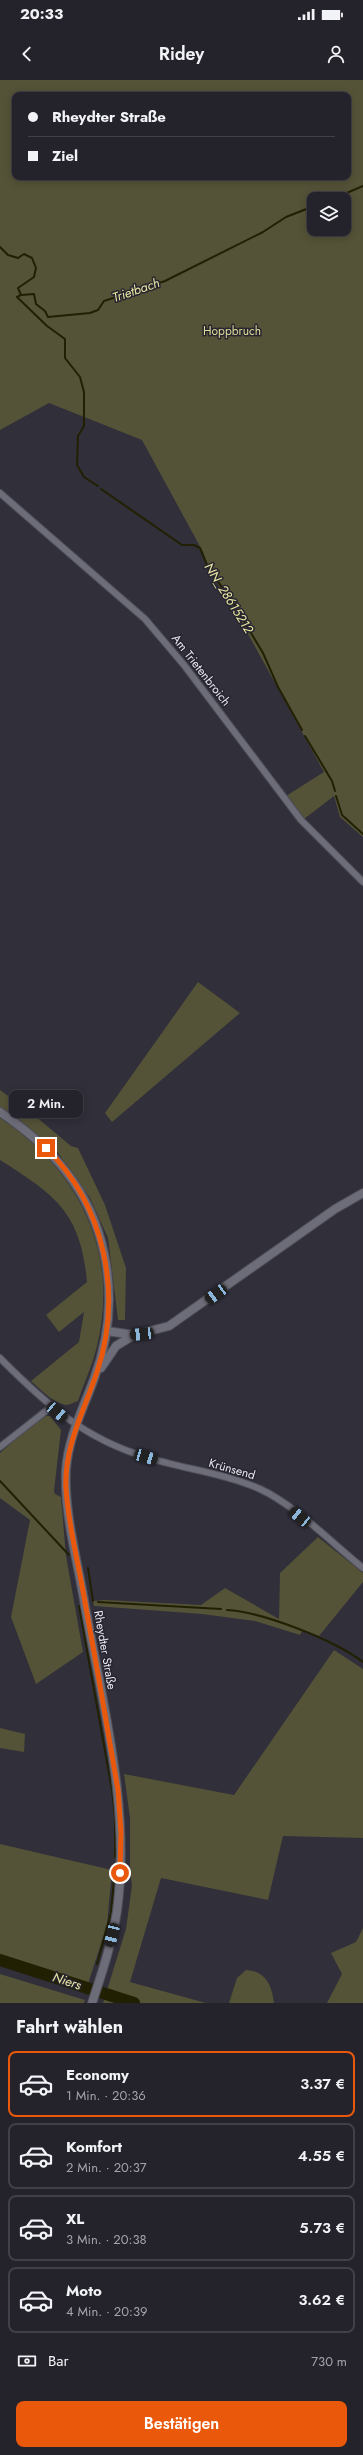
<!DOCTYPE html>
<html lang="de">
<head>
<meta charset="utf-8">
<style>
	:root { --surface:#24232c; --page:#302f38; --text:#f1f3f6; --muted:#a3a4a9; --line:#414048; --accent:#ea580c }
	body { margin:0; font-family:Jost,sans-serif; background:var(--page); color:var(--text); height:100vh; display:flex; flex-direction:column; font-size:15px; white-space:nowrap }
	* { box-sizing:border-box; margin:0 }
	p { font-size:13px; color:var(--muted) }
	.icon { flex:none; width:22px; height:22px; fill:none; stroke:currentColor; stroke-width:2; stroke-linecap:round; stroke-linejoin:round }
	.map { position:relative; height:1923px; overflow:hidden }
	.details { display:flex; flex-direction:column; background:var(--surface); flex:1 }
	.details>* { flex:none }
	.guide { position:absolute; left:12px; top:12px; width:339px; height:88px; border-radius:8px; box-shadow:0 2px 10px #0003,0 0 0 1px var(--line); display:grid; align-content:center; height:88px; padding:0 16px; background:var(--surface) }
	.fabs { position:absolute; left:307px; top:112px; display:grid; gap:8px }
	.fabs a { display:grid; place-items:center; width:44px; height:44px; border-radius:8px; background:var(--surface); box-shadow:0 2px 10px #0003,0 0 0 1px var(--line); font-size:20px }
	.end { position:absolute; width:18px; height:18px; margin:-9px; border:5px solid #ea580c; background:#fff; box-shadow:0 0 0 2px #fff }
	.from { border-radius:50% }
	.bubble { position:absolute; height:28px; border-radius:8px; background:var(--surface); box-shadow:0 2px 10px #0003,0 0 0 1px var(--line); font-size:13px; font-weight:600; line-height:28px; text-align:center }
	.car { position:absolute; width:12px; height:24px; margin:-12px -6px; border-radius:5px; box-shadow:0 0 3px 1px #0007; background:linear-gradient(#222 24%,#8ab4d8 0 40%,#222 0 76%,#8ab4d8 0 86%,#222 0) }
	.guide b { display:flex; align-items:center; gap:14px; height:38px; font-size:15px }
	.guide b+b { border-top:1px solid var(--line) }
	.guide i { width:10px; height:10px; background:var(--text) }
	ul { padding:0; list-style:none }
	li { display:flex; align-items:center; gap:12px; height:66px; margin:0 8px 6px; padding:0 8px; border:2px solid var(--line); border-radius:8px }
	li div { flex:1 }
	li b { display:block; font-size:15px }
	li em { font-style:normal; font-weight:600 }
	li.on { border-color:var(--accent) }
	li>.icon { width:36px; height:36px; stroke-width:1.5 }
	h2 { padding:0 16px; font-size:18px; line-height:48px }
	.pay { display:flex; align-items:center; gap:10px; height:44px; padding:0 16px; font-size:15px }
	.pay p { margin-inline-start:auto }
	.button { display:flex; gap:8px; margin-top:auto; padding:8px 16px }
	.button a { flex:1; height:46px; border-radius:8px; background:var(--accent); color:#fff; font-size:16px; font-weight:600; line-height:46px; text-align:center }
	.status { display:flex; justify-content:space-between; align-items:center; height:28px; padding:0 20px; background:var(--surface); direction:ltr }
	.status svg { height:11px; fill:currentColor }
	header { display:flex; justify-content:space-between; align-items:center; height:52px; padding:0 16px; background:var(--surface); font-size:18px; font-weight:600 }
	.map>svg:first-child { display:block }
	.green { fill:#545237; fill-rule:evenodd }
	.lines { fill:none; stroke-linecap:round; stroke-linejoin:round }
	.stream { stroke:#222002; stroke-width:2 }
	.river { stroke:#222002; stroke-width:12 }
	.street-casing { stroke:#4e4e57; stroke-width:8 }
	.secondary-casing { stroke:#4e4e57; stroke-width:10 }
	.street { stroke:#6d6c79; stroke-width:6 }
	.secondary { stroke:#6d6c79; stroke-width:8 }
	.route { stroke:#ea580c; stroke-width:5 }
	.labels { text-anchor:middle; dominant-baseline:central; stroke-width:3; stroke-linejoin:round; paint-order:stroke }
	.park-label { font-size:12px; fill:#e1dc97; stroke:#262530 }
	.street-label { font-size:12px; fill:#e9e9f0; stroke:#262530 }
	.water-label { font-size:13px; font-style:italic; fill:#ede8a3; stroke:#262530 }
</style>
</head>
<body>
<div class="status"><b>20:33</b><svg viewBox="0 0 49 12"><path d="M0 12V9h3v3zM5 12V6h3v6zM10 12V3h3v9zM15 12V0h3v12zM26 1h20v11H26zM47 4h2v5h-2z"/></svg></div>
<header><svg class="icon" aria-label="back" viewBox="0 0 24 24"><path d="M15 5l-7 7 7 7"/></svg>Ridey<svg class="icon" aria-label="person" viewBox="0 0 24 24"><circle cx="12" cy="8" r="4"/><path d="M4 21q1-7 8-7t8 7"/></svg></header>
<div class="map">
<svg width="363" height="1923" viewBox="0 0 363 1923">
	<rect width="100%" height="100%" fill="#302f3a"/>
	<path class="green" d="M0,0H363V757L340,737L334,716L304,739L286,716L324,692L226,514L209,493L203,472L142,360L49,323L0,350ZM15,15H348V97H15ZM314,119H344V149H314Z
		M198,902L240,933L112,1042L105,1033Z
		M0,1010L34,1035L71,1066L78,1068L105,1125L126,1188L125,1240H118L108,1158L90,1118L56,1070L0,1027Z
		M0,1038C79,1090 120,1172 97,1266C93,1284 84,1303 78,1321C74,1322 70,1325 66,1325C53,1323 40,1309 31,1301L79,1262L84,1232L59,1252L46,1235L87,1202C81,1132 55,1115 0,1080Z
		M43,1336H50L61,1350L54,1411L55,1414L61,1417L66,1476L83,1572L36,1604L11,1537L30,1440L0,1418V1373Z
		M318,1457L363,1493V1502L319,1556L303,1550L300,1555L255,1541L202,1534L94,1526L93,1521L105,1520L201,1525L225,1508L279,1539L280,1493Z
		M334,1570L363,1589V1758L283,1756L268,1820L161,1798L130,1902L206,1923H103L126,1849L132,1805L130,1791V1738L124,1694L234,1715Z
		M0,1648L25,1654L24,1672L0,1668Z
		M0,1764L112,1790L107,1845L88,1904L0,1877Z
		M363,1848V1923H327L342,1894L331,1873L356,1862Z
		M246,1890C266,1891 272,1906 274,1923H229L237,1898Z
		M0,1894L85,1920L84,1923H0Z"/>
	<g class="lines">
		<path class="stream" d="M333,119L363,106
			M0,167L8,175L18,178L24,174L32,178L36,188L34,197L18,208L21,215L34,214L36,224L45,231L48,237L90,233L98,230L104,221L165,201L263,152L286,137L314,126
			M21,215L17,217L47,246L65,259V278L80,297L84,312V346L78,356L77,385L84,397L98,406
			M101,409L182,465H194L200,468L210,492L227,513L263,573L278,607L302,650
			M305,656L332,701L335,711
			M336,716L342,735L363,754
			M0,1401L69,1475
			M88,1488L93,1521
			M98,1522L221,1529
			M79,1526L112,1710L115,1737V1777
			M227,1530C263,1532 334,1560 363,1582
			M97,1884L111,1833L114,1799"/>
		<path class="river" d="M0,1880L134,1923"/>
		<defs>
			<path id="street" d="M0,413L145,539L184,585L301,740L363,802
				M0,1278C45,1323 84,1359 146,1377C183,1389 224,1393 260,1409C295,1425 333,1464 363,1488
				M0,1367L51,1327"/>
			<path id="secondary" d="M0,1032C52,1067 91,1111 104,1173C113,1215 109,1259 94,1299C83,1329 68,1358 66,1390C64,1435 78,1482 85,1526C103,1626 131,1729 117,1831C112,1863 102,1893 92,1923
				M107,1251L134,1255L169,1246L335,1129L363,1113
				M101,1288L116,1266L134,1255"/>
		</defs>
		<use href="#street" class="street-casing"/>
		<use href="#secondary" class="secondary-casing"/>
		<use href="#street" class="street"/>
		<use href="#secondary" class="secondary"/>
	</g>
	<g class="lines">
		<path class="route" d="M46,1068C105,1126 123,1214 97,1292C84,1331 64,1366 66,1408C68,1443 77,1477 83,1511C95,1577 107,1644 118,1710L121,1752L120,1793"/>
	</g>
	<g class="labels">
		<g class="park-label">
			<text x="232" y="251">Hoppbruch</text>
		</g>
		<g class="street-label">
			<text transform="translate(201 590) rotate(52)">Am Trietenbroich</text>
			<text transform="translate(232 1389) rotate(16)">Krünsend</text>
			<text transform="translate(105 1570) rotate(80)">Rheydter Straße</text>
		</g>
		<g class="water-label">
			<text transform="translate(136 210) rotate(-19)">Trietbach</text>
			<text transform="translate(229 518) rotate(58)">NN_28615212</text>
			<text transform="translate(67 1901) rotate(18)">Niers</text>
		</g>
	</g>
</svg>
<div class="fabs">
<a><svg class="icon" aria-label="layers" viewBox="0 0 24 24"><path d="M12 4l9 5-9 5-9-5zM3 14l9 5 9-5"/></svg></a>
</div>
<i class="end from" style="left:120px;top:1793px"></i>
<i class="end" style="left:46px;top:1068px"></i>
<div class="bubble" style="left:9px;top:1010px;width:74px">2 Min.</div>
<i class="car" style="left:216px;top:1214px;rotate:234deg"></i>
<i class="car" style="left:142px;top:1254px;rotate:264deg"></i>
<i class="car" style="left:57px;top:1332px;rotate:130deg"></i>
<i class="car" style="left:146px;top:1377px;rotate:106deg"></i>
<i class="car" style="left:300px;top:1437px;rotate:309deg"></i>
<i class="car" style="left:112px;top:1855px;rotate:194deg"></i>
<div class="guide">
<b><i class="from"></i>Rheydter Straße</b>
<b><i></i>Ziel</b>
</div>
</div>
<section class="details">
<h2>Fahrt wählen</h2>
<ul>
<li class="on"><svg class="icon" aria-label="car" viewBox="0 0 24 24"><path d="M5 17H2v-5l4-1 3-4h7l3 4 3 1v5h-3M9 17h6M6 11h13"/><circle cx="7" cy="17" r="2"/><circle cx="17" cy="17" r="2"/></svg><div><b>Economy</b><p>1 Min. · 20:36</p></div><em>3.37 €</em></li>
<li><svg class="icon" aria-label="car" viewBox="0 0 24 24"><path d="M5 17H2v-5l4-1 3-4h7l3 4 3 1v5h-3M9 17h6M6 11h13"/><circle cx="7" cy="17" r="2"/><circle cx="17" cy="17" r="2"/></svg><div><b>Komfort</b><p>2 Min. · 20:37</p></div><em>4.55 €</em></li>
<li><svg class="icon" aria-label="car" viewBox="0 0 24 24"><path d="M5 17H2v-5l4-1 3-4h7l3 4 3 1v5h-3M9 17h6M6 11h13"/><circle cx="7" cy="17" r="2"/><circle cx="17" cy="17" r="2"/></svg><div><b>XL</b><p>3 Min. · 20:38</p></div><em>5.73 €</em></li>
<li><svg class="icon" aria-label="car" viewBox="0 0 24 24"><path d="M5 17H2v-5l4-1 3-4h7l3 4 3 1v5h-3M9 17h6M6 11h13"/><circle cx="7" cy="17" r="2"/><circle cx="17" cy="17" r="2"/></svg><div><b>Moto</b><p>4 Min. · 20:39</p></div><em>3.62 €</em></li>
</ul>
<div class="pay"><svg class="icon" aria-label="cash" viewBox="0 0 24 24"><path d="M3 7h18v10H3z"/><circle cx="12" cy="12" r="2"/></svg>Bar<p>730 m</p></div>
<div class="button"><a>Bestätigen</a></div>
</section>
</body>
</html>
